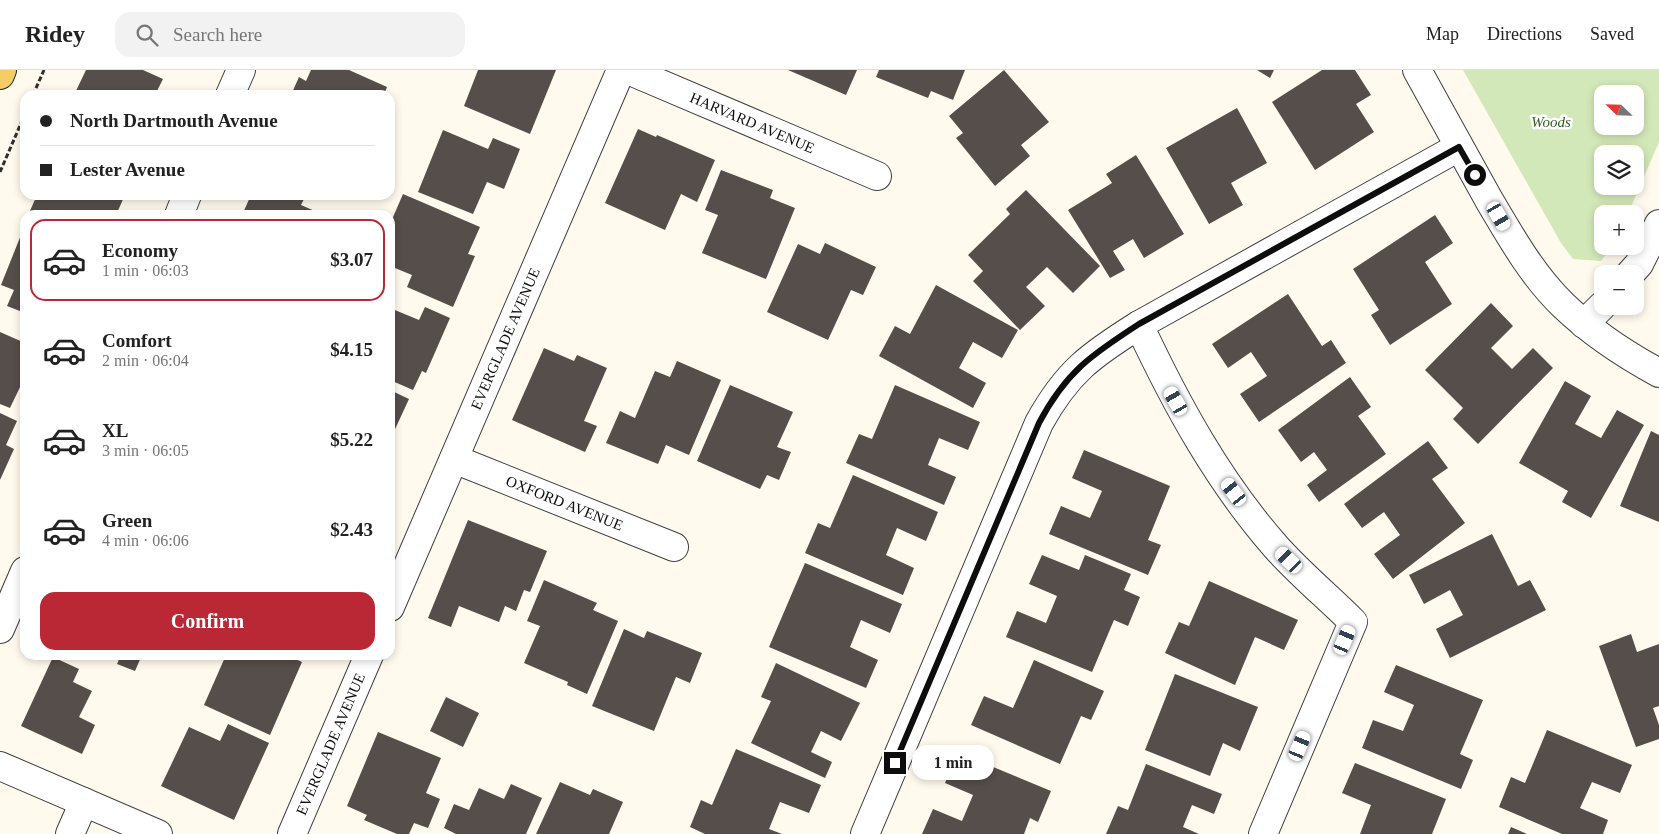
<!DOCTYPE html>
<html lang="en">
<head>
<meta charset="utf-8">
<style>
	:root { --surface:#fff; --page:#f2f2f2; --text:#222; --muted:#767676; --line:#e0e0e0; --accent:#ba2835 }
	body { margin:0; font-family:"Times New Roman",serif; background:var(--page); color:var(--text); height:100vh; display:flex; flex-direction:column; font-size:19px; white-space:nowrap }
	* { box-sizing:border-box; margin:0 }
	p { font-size:16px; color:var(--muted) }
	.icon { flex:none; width:28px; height:28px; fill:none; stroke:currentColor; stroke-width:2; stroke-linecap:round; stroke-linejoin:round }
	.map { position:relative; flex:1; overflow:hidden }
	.details { position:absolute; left:20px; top:140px; width:375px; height:450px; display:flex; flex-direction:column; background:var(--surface); border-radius:15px; box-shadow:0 2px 8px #0003 }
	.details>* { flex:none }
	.hud { position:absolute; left:20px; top:20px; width:375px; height:110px; border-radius:15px; box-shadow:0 2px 8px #0003; display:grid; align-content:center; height:110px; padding:0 20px; background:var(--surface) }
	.needle { width:32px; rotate:293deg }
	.buttons { position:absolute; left:1594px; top:15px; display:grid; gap:10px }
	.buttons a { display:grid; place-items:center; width:50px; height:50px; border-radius:10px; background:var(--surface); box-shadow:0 2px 8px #0003; font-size:25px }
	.end { position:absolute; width:22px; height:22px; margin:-11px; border:6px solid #0d0d0d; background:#fff; box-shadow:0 0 0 2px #fff }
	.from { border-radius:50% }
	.bubble { position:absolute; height:35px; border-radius:15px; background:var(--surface); box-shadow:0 2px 8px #0003; font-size:16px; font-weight:700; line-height:35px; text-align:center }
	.car { position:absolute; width:15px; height:30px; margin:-15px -8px; border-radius:6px; box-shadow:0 0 4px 1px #0007; background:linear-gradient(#fff 24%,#345 0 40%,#fff 0 76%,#345 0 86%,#fff 0) }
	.hud b { display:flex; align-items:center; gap:18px; height:48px; font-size:19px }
	.hud b+b { border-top:1px solid var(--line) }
	.hud i { width:12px; height:12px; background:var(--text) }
	ul { padding:9px 0 0; list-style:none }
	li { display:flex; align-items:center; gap:15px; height:82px; margin:0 10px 8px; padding:0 10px; border:2px solid transparent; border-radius:15px }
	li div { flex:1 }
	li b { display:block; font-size:19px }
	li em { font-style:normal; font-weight:700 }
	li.selected { border-color:var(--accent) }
	li>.icon { width:45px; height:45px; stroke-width:1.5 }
	.cta { display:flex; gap:10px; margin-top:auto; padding:10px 20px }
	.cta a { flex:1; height:58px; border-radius:15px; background:var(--accent); color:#fff; font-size:20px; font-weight:700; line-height:58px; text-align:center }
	header { display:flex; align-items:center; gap:30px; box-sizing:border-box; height:70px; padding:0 25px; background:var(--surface); border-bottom:1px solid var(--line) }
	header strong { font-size:24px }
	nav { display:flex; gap:28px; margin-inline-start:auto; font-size:18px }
	.search { width:350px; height:45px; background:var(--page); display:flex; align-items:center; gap:12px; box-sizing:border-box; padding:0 18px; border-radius:15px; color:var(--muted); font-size:19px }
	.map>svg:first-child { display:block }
	.green { fill:#d3e8b8; fill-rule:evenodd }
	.building { fill:#554e4a }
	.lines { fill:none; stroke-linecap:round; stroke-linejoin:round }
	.minor-casing { stroke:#404040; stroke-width:30 }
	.primary-casing { stroke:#1e1e1e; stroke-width:30 }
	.path { stroke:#2f2f2f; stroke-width:3; stroke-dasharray:5 2.5; stroke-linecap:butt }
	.minor { stroke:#fff; stroke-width:28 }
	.primary { stroke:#f5cd67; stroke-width:28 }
	.route { stroke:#0d0d0d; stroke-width:6 }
	.labels { text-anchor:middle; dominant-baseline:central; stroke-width:5; stroke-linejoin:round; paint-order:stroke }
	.park-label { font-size:15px; font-style:italic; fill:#30631f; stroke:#fff }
	.street-label { font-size:15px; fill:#0d0d0d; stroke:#fff }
</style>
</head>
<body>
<header>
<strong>Ridey</strong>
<div class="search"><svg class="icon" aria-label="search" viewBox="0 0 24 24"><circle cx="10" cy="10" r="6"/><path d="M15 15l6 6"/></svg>Search here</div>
<nav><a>Map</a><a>Directions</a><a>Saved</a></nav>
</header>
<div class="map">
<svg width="1659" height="764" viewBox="0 0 1659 764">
	<rect width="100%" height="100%" fill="#fffaed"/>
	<path class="green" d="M1463,0H1659V72L1628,144H1602V176H1612L1601,191L1573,189L1561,173ZM1602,24H1635V56H1602ZM1602,84H1635V116H1602Z"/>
	<path class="building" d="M86,0H143L163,9L155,25H74Z
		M311,0H349L387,17L384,25H291L299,7L306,11Z
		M478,0H556L530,64L464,36Z
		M788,0H857L846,25Z
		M879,0H965L953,30L931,21L928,28L876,7Z
		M1004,0L1049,52L1021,75L1030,86L995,116L956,68L963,63L949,46Z
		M1257,0H1274L1270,8Z
		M1322,0H1355L1371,25L1356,34L1374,62L1315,100L1272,32Z
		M1237,38L1267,93L1231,113L1243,135L1209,154L1166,78Z
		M638,59L656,67L657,65L715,90L697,132L681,124L665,160L605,133Z
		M443,60L488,79L493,68L520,79L504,119L487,112L473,144L418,122Z
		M1136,85L1184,164L1144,188L1133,169L1113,181L1125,200L1110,208L1068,140L1112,113L1106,104Z
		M721,100L773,120L770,128L795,138L766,209L702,183L718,145L705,140Z
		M1026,120L1100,196L1073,223L1047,197L1026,217L1045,236L1020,260L973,211L983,201L968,185L1010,144L1006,139Z
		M403,124L480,157L468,184L475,186L453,237L407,217L412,205L390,196V154Z
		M37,125H125L116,145H34L29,143Z
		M251,125H306L301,135L317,142L315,145H242Z
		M1435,145L1453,173L1425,192L1452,234L1390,275L1371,245L1379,240L1353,199Z
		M25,155V243L7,236L14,220L1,215Z
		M825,173L876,197L863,225L851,220L828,270L767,242L798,174L820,184Z
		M936,215L1018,260L1002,288L973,272L959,298L986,313L973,338L879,286L895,256L910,264Z
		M1288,224L1322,276L1331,270L1346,293L1259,352L1240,324L1267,306L1251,282L1228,298L1212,274Z
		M1491,233L1513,256L1491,278L1512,299L1533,278L1553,298L1478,374L1453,349L1463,338L1425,300Z
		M425,237L450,248L426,303L422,301L413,320L390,310V238L419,250Z
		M0,262L25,273V317L21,315L10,338L0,334Z
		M544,278L574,291L577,285L607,298L584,351L597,356L585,382L512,350Z
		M677,291L721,310L689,385L666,375L658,394L606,373L620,341L635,348L655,301L670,307Z
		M1350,307L1371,337L1358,346L1386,384L1319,432L1307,415L1327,400L1314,382L1301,392L1278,360Z
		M1565,311L1591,326L1575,354L1601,368L1617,340L1644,355L1591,448L1562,432L1568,421L1519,393Z
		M730,315L793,342L777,377L791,382L779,410L767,405L760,419L697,391Z
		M895,315L980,352L968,380L939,368L928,395L956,407L944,435L846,393L859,364L872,369Z
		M390,320L409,329L390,370Z
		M0,343L17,351L6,375L14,379L0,410Z
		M1651,361L1659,365V452L1620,436Z
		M1428,371L1448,398L1432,409L1465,453L1393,509L1374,484L1400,465L1384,442L1362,458L1344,434Z
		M1084,380L1170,416L1148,470L1161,475L1148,505L1049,464L1061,436L1090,448L1102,421L1072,408Z
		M853,405L938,442L926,471L897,458L886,485L914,498L903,525L805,483L818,453L830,458Z
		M468,450L547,481L530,522L524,520L516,541L505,536L499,552L459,536L451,557L428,548Z
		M1492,464L1518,516L1530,510L1546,540L1450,588L1436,559L1463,545L1450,520L1424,534L1409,505Z
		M1042,485L1079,500L1085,485L1131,504L1124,520L1140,527L1128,556L1114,550L1092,602L1006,567L1017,541L1046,553L1057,526L1029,514Z
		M805,493L902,534L890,563L861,550L850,577L878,590L866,618L769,577Z
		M544,510L597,533L593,540L618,551L587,624L567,615L568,612L524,593L540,556L527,551Z
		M1209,511L1298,550L1284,580L1255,567L1235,615L1165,583L1179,552L1189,556Z
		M624,559L644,568L647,561L702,583L690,613L676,607L654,661L592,636Z
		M1631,564L1637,582L1659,574V636L1653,638L1659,655V669L1636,677L1599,576Z
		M85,585H100L98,590Z
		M121,585H142L135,601L117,594Z
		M226,585H287L302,592L270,665L204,635Z
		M53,587L79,599L73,612L92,621L79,647L95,655L82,684L21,656Z
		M1034,590L1104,621L1091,650L1081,646L1060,694L971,655L984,626L1013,638Z
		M776,593L860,633L841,671L821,661L811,682L832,692L825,708L751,673L771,631L761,627Z
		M1396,595L1483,630L1460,684L1473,690L1461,719L1362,678L1373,650L1403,661L1414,635L1384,622Z
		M1175,604L1258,637L1240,681L1223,673L1210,706L1145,680Z
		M446,627L479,643L463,677L430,661Z
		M228,654L269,673L234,750L161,716L189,657L220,671Z
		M1547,660L1632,695L1620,723L1592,712L1580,738L1608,750L1603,764H1562L1499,737L1511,707L1525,713Z
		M378,662L441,688L426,723L440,729L428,758L414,753L409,764H397L364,750L367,745L347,736Z
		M736,679L821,715L809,743L780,732L769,759L782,764H705L690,757L701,730L712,735Z
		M957,682L1051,721L1038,752L1030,748L1024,764H922L933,739L962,751L973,725L945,713Z
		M1355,693L1446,729L1432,764H1360L1371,735L1342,723Z
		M1146,694L1222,724L1214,744L1192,735L1183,757L1199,764H1106L1118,736L1128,740Z
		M560,712L590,725L593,719L623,732L609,764H536Z
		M511,714L542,728L526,764H456L444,758L454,734L469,740L479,718L504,729Z
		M1511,757L1527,764H1508Z"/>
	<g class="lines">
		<defs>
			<g id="minor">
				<path id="s1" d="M628,0L877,106"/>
				<path d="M1417,0C1441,43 1465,87 1489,130C1511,167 1532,205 1563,235C1592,263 1624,284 1659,303"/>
				<path d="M230,25L241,0"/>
				<path d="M179,145L187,125"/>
				<path d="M1630,204L1639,194L1659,154"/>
				<path d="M1584,254L1602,236"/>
				<path d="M1139,255C1176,334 1218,411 1276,477C1300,504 1328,527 1353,552L1263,764"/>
				<path id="s2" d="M454,389L674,477"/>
				<path id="s3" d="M390,537L621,0"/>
				<path d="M0,559L25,501"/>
				<path d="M0,696L158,764"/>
				<path d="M70,764L84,732"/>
				<path id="s4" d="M292,764L369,585"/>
				<path d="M865,764L1039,353C1067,302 1091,285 1139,255L1459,77"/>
			</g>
			<path id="primary" d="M0,5L2,0"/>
		</defs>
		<use href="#minor" class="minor-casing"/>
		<use href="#primary" class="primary-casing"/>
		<path class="path" d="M33,25L44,0
			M0,102L25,44"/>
		<use href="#minor" class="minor"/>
		<use href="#primary" class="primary"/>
	</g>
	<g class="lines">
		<path class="route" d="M895,693L1039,353C1066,302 1091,285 1139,254L1459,77L1475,105"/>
	</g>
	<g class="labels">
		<g class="park-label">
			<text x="1551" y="52">Woods</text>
		</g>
		<g class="street-label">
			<text stroke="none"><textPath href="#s1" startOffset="135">HARVARD AVENUE</textPath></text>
			<text stroke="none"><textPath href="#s3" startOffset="292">EVERGLADE AVENUE</textPath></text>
			<text stroke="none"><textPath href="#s2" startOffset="119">OXFORD AVENUE</textPath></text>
			<text stroke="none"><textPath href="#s4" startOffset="98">EVERGLADE AVENUE</textPath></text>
		</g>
	</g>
</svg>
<div class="buttons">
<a><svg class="needle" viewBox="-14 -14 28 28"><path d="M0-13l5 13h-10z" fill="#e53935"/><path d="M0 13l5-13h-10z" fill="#767676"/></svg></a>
<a><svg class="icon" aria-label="layers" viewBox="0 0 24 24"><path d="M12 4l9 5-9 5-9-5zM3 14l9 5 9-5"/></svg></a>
<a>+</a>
<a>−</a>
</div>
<i class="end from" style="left:1475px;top:105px"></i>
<i class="end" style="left:895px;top:693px"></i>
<div class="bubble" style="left:912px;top:675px;width:82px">1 min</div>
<i class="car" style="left:1499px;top:146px;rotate:150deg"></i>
<i class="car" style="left:1176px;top:331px;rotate:330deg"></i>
<i class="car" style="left:1234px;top:422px;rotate:323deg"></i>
<i class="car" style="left:1289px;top:490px;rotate:314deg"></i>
<i class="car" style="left:1345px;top:570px;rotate:23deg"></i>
<i class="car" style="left:1300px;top:676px;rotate:23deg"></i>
<div class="hud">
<b><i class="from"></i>North Dartmouth Avenue</b>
<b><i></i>Lester Avenue</b>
</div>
<section class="details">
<ul>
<li class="selected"><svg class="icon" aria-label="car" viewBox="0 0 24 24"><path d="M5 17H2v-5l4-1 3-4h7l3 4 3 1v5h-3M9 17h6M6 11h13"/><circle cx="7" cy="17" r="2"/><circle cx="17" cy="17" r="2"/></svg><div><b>Economy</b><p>1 min · 06:03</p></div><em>$3.07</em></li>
<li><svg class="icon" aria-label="car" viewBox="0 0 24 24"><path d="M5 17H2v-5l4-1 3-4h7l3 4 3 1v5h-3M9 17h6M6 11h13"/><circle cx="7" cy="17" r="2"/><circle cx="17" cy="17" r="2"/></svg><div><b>Comfort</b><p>2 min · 06:04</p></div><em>$4.15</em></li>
<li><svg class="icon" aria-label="car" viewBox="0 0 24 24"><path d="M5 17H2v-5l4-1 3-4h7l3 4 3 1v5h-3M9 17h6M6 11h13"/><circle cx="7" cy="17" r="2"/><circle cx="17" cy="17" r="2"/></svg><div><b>XL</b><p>3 min · 06:05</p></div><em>$5.22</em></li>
<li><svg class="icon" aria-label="car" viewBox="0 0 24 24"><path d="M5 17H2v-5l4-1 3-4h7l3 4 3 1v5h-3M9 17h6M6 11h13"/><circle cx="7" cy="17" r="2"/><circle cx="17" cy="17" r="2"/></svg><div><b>Green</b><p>4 min · 06:06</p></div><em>$2.43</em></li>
</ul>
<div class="cta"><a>Confirm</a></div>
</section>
</div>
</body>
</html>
